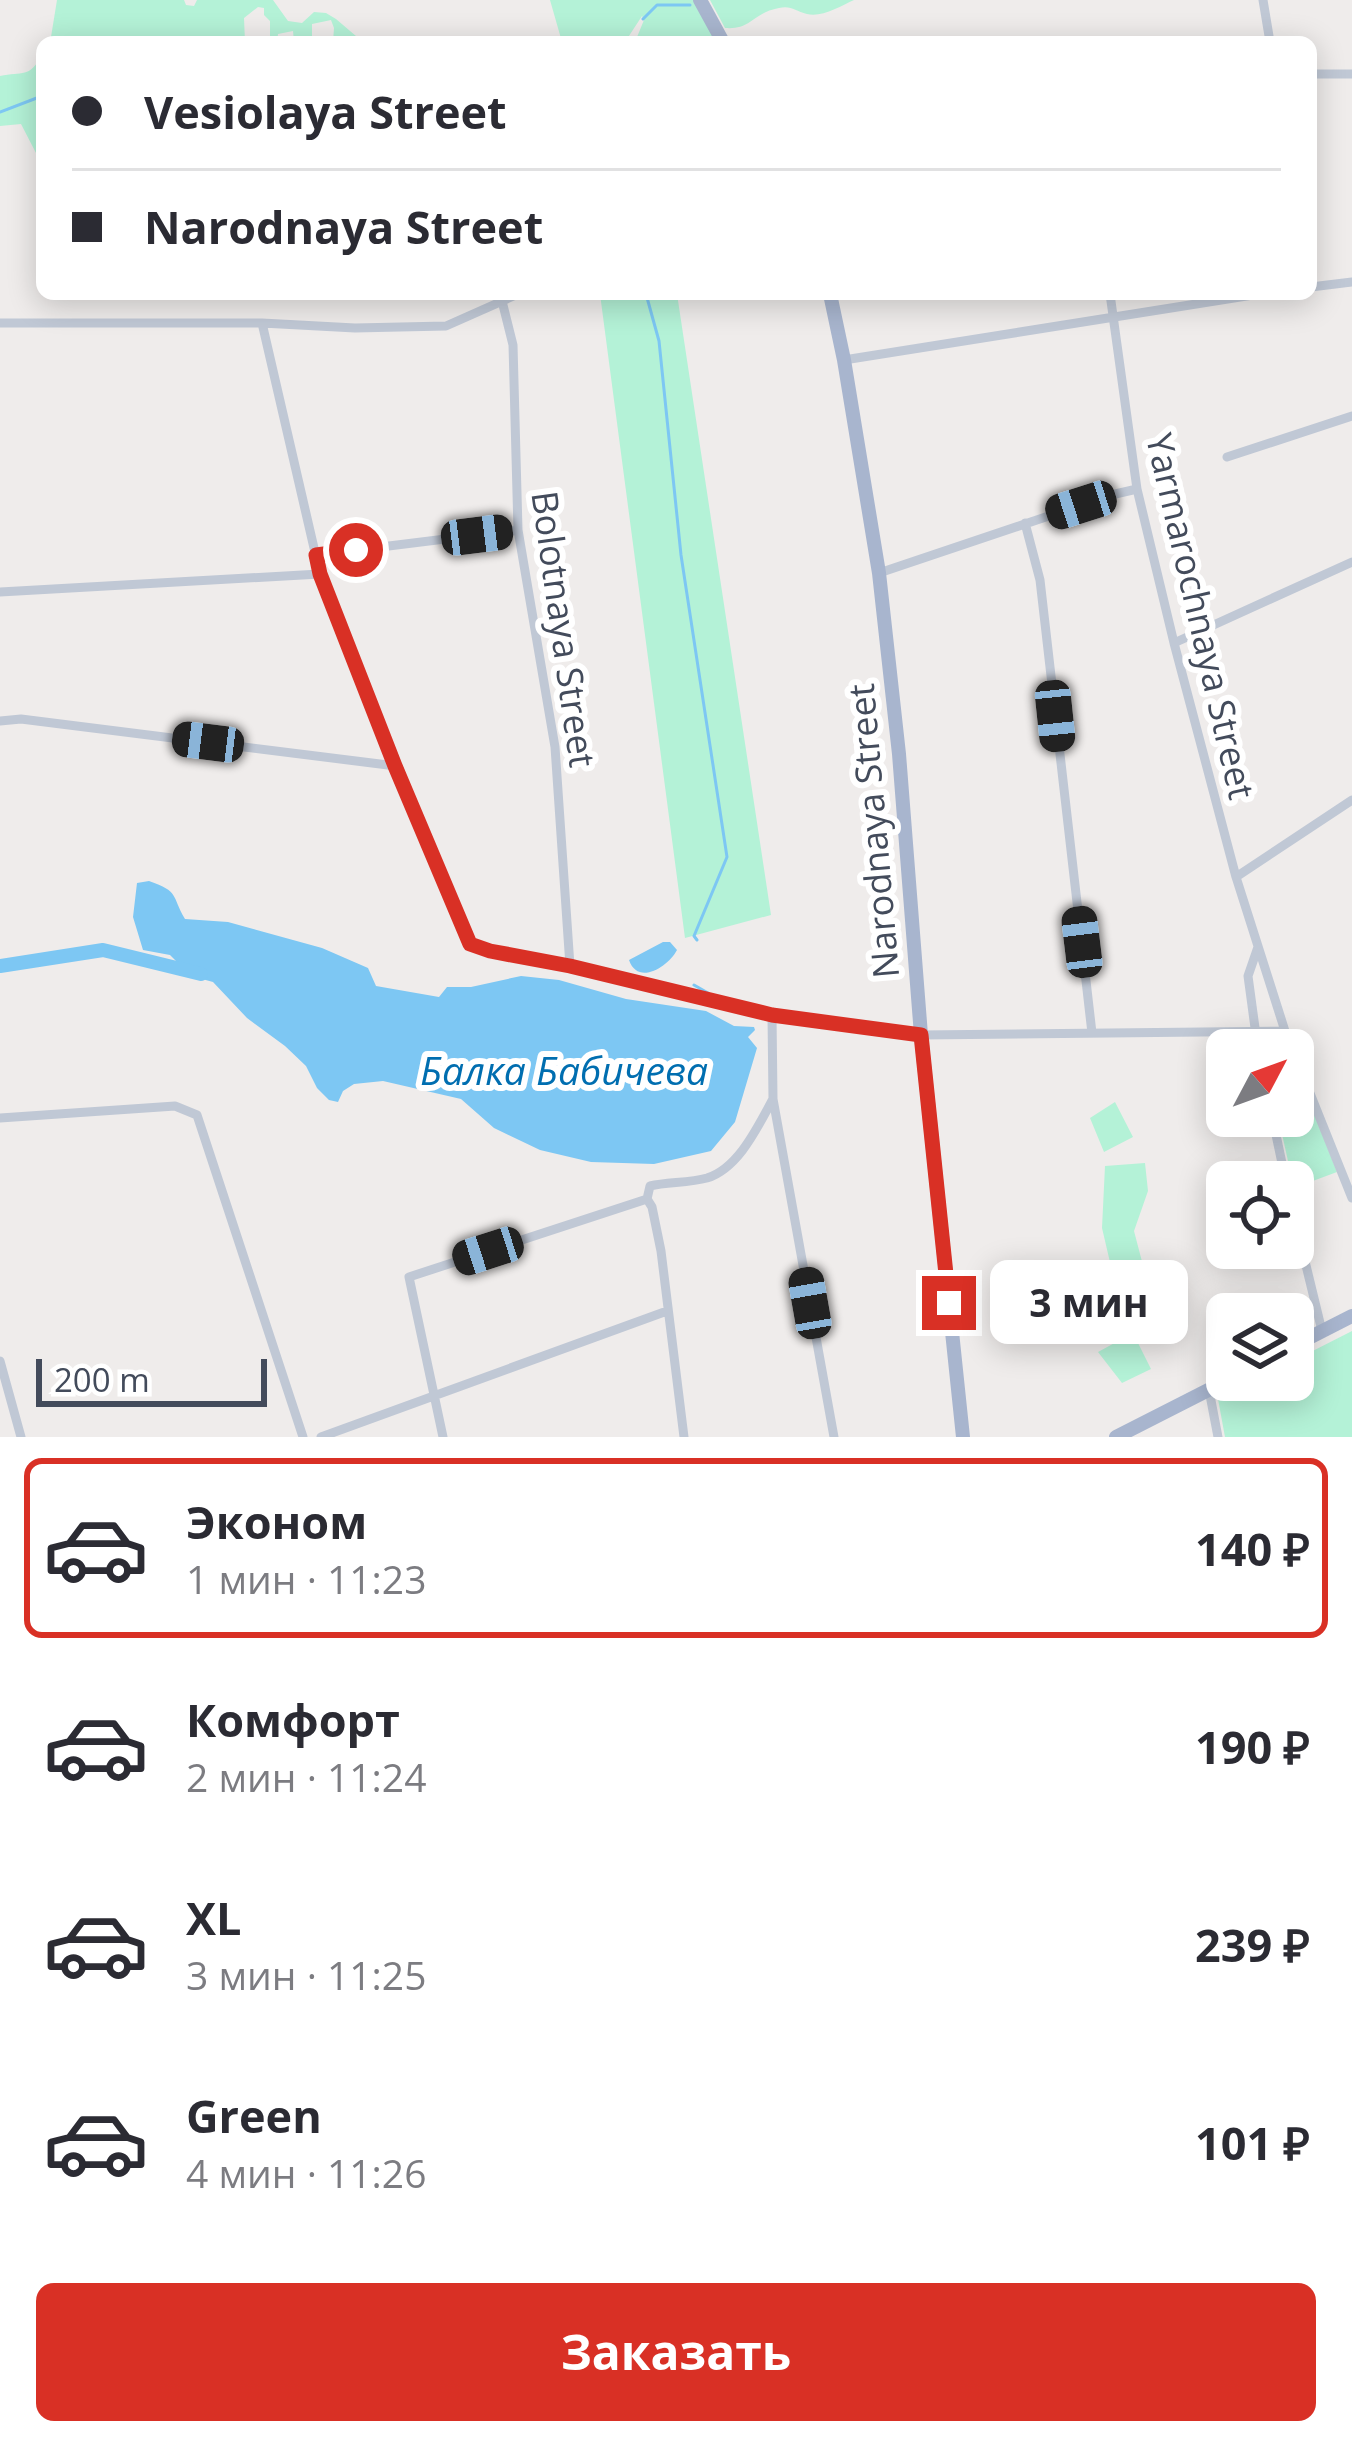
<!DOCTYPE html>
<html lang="ru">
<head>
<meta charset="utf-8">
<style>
	:root { --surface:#fff; --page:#f2f2f3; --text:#2b2b33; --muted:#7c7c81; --line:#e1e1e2; --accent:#d93025 }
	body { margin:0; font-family:"Open Sans",sans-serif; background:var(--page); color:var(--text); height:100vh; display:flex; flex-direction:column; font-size:45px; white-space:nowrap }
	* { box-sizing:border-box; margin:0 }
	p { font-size:39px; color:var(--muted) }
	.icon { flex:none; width:66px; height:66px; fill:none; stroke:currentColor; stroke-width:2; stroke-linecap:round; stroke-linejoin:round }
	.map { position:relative; height:1437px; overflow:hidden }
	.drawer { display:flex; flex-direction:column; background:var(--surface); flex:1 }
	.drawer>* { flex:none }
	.top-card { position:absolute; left:36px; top:36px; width:1281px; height:264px; border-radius:18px; box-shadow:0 6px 30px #0003; display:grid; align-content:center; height:264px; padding:0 36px; background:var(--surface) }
	.needle { width:78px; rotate:49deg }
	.controls { position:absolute; left:1206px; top:1029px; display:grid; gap:24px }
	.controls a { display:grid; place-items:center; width:108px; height:108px; border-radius:18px; background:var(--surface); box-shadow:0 6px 30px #0003; font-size:60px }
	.scale { position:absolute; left:36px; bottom:30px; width:231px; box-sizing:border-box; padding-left:12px; border:6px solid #434b5b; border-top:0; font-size:33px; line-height:42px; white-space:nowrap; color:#434b5b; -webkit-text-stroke:9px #fff; paint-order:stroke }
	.end { position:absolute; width:54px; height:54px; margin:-27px; border:15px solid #d93025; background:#fff; box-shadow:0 0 0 6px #fff }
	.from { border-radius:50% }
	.bubble { position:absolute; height:84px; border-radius:18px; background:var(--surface); box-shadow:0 6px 30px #0003; font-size:39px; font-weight:700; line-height:84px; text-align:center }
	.car { position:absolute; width:36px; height:72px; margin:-36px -18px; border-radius:15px; box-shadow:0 0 9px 3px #0007; background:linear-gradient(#222 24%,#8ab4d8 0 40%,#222 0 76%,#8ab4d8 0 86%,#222 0) }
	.top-card b { display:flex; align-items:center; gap:42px; height:114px; font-size:45px }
	.top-card b+b { border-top:3px solid var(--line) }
	.top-card i { width:30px; height:30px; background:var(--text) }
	ul { padding:21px 0 0; list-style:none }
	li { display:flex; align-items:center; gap:36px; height:180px; margin:0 24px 18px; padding:0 12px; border:6px solid transparent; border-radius:18px }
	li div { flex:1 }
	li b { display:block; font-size:45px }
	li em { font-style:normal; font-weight:700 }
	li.active { border-color:var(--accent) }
	li>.icon { width:108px; height:108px; stroke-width:1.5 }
	.button { display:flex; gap:24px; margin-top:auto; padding:24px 36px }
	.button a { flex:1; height:138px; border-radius:18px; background:var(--accent); color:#fff; font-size:48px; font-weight:700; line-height:138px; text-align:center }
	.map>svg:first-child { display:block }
	.green { fill:#b4f2d7 }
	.water { fill:#7dc7f3 }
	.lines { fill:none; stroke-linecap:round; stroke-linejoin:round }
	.stream { stroke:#7dc7f3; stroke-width:3 }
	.river { stroke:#7dc7f3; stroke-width:14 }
	.minor { stroke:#c0c8d5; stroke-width:9 }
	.primary { stroke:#a8b5ce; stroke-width:14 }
	.route { stroke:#d93025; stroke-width:15 }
	.labels { text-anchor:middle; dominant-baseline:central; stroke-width:12; stroke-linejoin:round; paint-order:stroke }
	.street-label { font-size:36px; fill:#434b5b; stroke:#fff }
	.water-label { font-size:39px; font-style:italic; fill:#006eb0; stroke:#fff }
</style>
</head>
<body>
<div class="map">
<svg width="1352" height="1437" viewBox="0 0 1352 1437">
	<rect width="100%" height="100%" fill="#efeceb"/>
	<path class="green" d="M57,0H184L186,5L194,6L197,0H273L288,21L302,23L314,12L326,13L336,19L363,42H333L334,28L331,20L312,24V42H294L293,31L278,34L277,42H270V21L264,15V8L258,7L244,18L245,42H44L51,37Z
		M550,0H694L716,40L635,42L644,20L642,16L625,42H562Z
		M710,0H854C841,6 821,18 807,14C795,11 791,5 779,8C752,13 752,30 725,28Z
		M42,54V155L36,153L21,124L0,126V76C22,71 30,79 42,54Z
		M600,294H677L771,915L685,938Z
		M1293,1059L1337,1172L1294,1188L1278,1116H1293Z
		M1115,1102L1133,1137L1104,1152L1090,1118Z
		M1145,1163L1148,1191L1134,1231L1145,1273L1120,1305L1102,1228L1105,1166Z
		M1352,1331V1437H1225L1218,1399L1255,1380H1293V1361Z
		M1133,1333L1151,1369L1122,1383L1098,1352Z"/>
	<path class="water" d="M149,881C180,892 171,895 185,919L228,922L322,948L368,968L376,986L439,997L447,987H471L521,976L559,980L626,999L706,1011L734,1026L754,1027L755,1030L748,1037L757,1048L735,1122L711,1151L654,1164L591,1162L540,1150L494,1128L461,1099L383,1081L354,1084L343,1091L338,1102L329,1100L317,1088L306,1066L285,1046L247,1018L213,982L191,976L170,955L143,950L133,917L137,883Z
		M663,942H670L677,950C668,967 638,986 629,960Z"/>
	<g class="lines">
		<path class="stream" d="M643,19L657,5H690
			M0,112L42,96
			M646,294L659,341L681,555L727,857L694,936L697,940
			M694,985L708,993"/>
		<path class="river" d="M0,966L103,950L201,974"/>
		<path class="minor" d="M1263,0L1270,42
			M1311,74H1352
			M1311,287L1352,282
			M1110,294L1137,489L1174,643L1236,877L1285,1031L1352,1198
			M502,301L513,345L518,530L555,747L570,966
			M0,323H262L355,328L446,326L518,294
			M262,323L320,574L470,944L490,951L570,966L772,1015L921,1035L1285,1031
			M844,360L1259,294
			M1227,457L1352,416
			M1025,523L1040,580L1092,1033
			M316,555L518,530
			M879,573L1111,495L1137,489
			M0,592L320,574
			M1174,643L1352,562
			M0,721L21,719L396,766
			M1236,877L1352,800
			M772,1015L773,1099L834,1437
			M1258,1050L1248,976L1258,947
			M1272,1116L1286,1182
			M0,1118L175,1106L197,1115L303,1437
			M647,1199L652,1207L661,1251L684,1437
			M1293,1212L1322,1331
			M0,1361L21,1437
			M1209,1390L1218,1437
			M321,1437L667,1311
			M443,1437L409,1277L647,1199L650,1186C668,1182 689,1183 707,1178C739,1168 758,1126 773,1099"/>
		<path class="primary" d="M700,0L723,42
			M830,294L844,360L879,573L899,754L921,1035L963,1437
			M1293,1346L1352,1316
			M1116,1437L1228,1380"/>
	</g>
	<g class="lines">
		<path class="route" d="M356,550L316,555L320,574L395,766L470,944L490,951L570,966L772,1015L921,1035L949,1303"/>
	</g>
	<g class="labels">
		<g class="street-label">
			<text transform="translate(1201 616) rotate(77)">Yarmarochnaya Street</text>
			<text transform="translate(564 629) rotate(82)">Bolotnaya Street</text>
			<text transform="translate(873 831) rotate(-95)">Narodnaya Street</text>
		</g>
		<g class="water-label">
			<text x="564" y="1069">Балка Бабичева</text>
		</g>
	</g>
</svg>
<div class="controls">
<a><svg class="needle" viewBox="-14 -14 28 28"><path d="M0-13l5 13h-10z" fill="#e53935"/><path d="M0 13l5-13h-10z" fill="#7c7c81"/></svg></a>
<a><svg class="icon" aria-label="locate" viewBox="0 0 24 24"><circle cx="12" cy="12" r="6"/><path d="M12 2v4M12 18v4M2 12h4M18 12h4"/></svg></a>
<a><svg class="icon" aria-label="layers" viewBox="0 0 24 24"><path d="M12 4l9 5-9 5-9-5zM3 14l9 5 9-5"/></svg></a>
</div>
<div class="scale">200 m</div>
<i class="end from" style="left:356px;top:550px"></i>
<i class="end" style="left:949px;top:1303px"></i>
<div class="bubble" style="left:990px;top:1260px;width:198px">3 мин</div>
<i class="car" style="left:1081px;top:505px;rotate:252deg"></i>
<i class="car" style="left:477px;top:535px;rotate:83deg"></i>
<i class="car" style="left:1055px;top:716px;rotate:174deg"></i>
<i class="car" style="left:208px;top:742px;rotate:277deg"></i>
<i class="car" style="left:1082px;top:942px;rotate:353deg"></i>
<i class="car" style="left:488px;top:1251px;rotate:252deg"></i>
<i class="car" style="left:810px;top:1303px;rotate:350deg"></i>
<div class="top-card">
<b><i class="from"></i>Vesiolaya Street</b>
<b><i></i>Narodnaya Street</b>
</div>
</div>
<section class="drawer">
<ul>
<li class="active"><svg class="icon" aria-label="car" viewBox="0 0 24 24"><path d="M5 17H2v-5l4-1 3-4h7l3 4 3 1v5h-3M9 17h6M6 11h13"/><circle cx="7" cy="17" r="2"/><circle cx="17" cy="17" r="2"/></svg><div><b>Эконом</b><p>1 мин · 11:23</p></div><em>140 ₽</em></li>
<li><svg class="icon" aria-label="car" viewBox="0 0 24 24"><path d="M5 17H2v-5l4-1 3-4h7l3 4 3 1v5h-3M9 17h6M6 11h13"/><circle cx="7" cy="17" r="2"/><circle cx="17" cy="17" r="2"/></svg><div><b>Комфорт</b><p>2 мин · 11:24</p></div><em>190 ₽</em></li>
<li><svg class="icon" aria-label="car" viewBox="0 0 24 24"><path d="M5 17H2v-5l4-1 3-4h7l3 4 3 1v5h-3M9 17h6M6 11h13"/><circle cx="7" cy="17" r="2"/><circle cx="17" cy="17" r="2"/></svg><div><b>XL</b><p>3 мин · 11:25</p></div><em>239 ₽</em></li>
<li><svg class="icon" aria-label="car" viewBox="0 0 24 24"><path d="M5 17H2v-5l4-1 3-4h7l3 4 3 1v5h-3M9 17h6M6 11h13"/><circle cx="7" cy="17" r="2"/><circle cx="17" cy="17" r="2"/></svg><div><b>Green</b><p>4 мин · 11:26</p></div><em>101 ₽</em></li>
</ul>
<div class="button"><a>Заказать</a></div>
</section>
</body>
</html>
